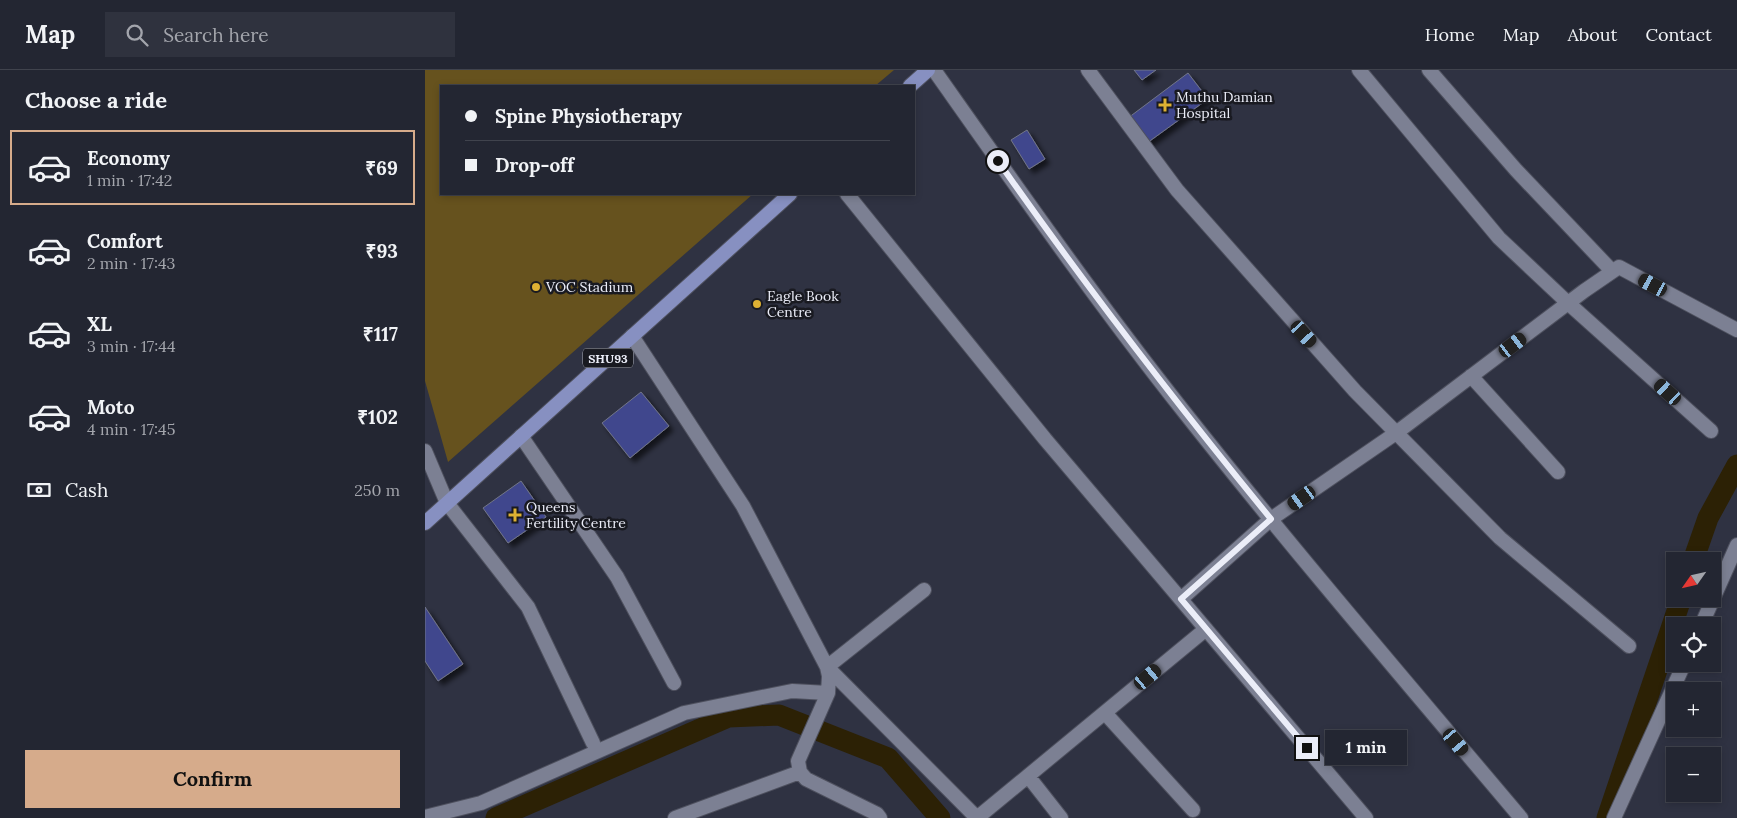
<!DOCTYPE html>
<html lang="en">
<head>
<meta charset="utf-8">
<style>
	:root { --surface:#232632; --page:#2f323e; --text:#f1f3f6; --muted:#a3a5ac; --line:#40434d; --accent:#d6ab8b }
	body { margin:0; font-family:Lora,serif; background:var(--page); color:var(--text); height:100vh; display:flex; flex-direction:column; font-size:19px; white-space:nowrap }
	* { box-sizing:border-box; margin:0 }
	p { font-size:16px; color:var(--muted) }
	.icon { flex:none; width:28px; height:28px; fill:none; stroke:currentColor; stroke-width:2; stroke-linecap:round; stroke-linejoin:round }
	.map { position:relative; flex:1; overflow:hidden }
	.panel { display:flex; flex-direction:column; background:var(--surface); width:425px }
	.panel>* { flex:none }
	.banner { position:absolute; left:15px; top:15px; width:475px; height:110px; border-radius:0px; box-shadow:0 2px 8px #0003,0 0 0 1px var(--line); display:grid; align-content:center; height:110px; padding:0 25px; background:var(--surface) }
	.needle { width:32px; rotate:236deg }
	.fabs { position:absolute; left:1241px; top:482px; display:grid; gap:10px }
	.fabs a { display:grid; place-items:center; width:55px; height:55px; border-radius:0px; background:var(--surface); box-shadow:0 2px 8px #0003,0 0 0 1px var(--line); font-size:25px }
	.end { position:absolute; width:22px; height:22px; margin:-11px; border:6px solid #ebedf8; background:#111; box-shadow:0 0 0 2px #111 }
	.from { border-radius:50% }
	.bubble { position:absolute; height:35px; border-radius:0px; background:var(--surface); box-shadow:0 2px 8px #0003,0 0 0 1px var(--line); font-size:16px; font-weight:800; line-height:35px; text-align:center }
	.car { position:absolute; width:15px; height:30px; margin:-15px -8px; border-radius:6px; box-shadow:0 0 4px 1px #0007; background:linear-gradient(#222 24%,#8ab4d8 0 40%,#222 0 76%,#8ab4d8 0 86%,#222 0) }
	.banner b { display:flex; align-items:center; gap:18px; height:48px; font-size:19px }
	.banner b+b { border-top:1px solid var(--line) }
	.banner i { width:12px; height:12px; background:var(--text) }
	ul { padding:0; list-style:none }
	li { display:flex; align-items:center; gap:15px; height:75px; margin:0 10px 8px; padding:0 15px; border:2px solid transparent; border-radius:0px }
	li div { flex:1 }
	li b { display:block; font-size:19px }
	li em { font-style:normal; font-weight:800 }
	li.current { border-color:var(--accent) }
	li>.icon { width:45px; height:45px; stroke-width:1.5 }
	h2 { padding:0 25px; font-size:22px; line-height:60px }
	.pay { display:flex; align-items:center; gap:12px; height:55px; padding:0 25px; font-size:19px }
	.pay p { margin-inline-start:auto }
	.action { display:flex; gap:10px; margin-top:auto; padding:10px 25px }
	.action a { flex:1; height:58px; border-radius:0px; background:var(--accent); color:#111; font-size:20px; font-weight:800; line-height:58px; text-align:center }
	header { display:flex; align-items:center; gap:30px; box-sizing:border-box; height:70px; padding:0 25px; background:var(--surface); border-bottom:1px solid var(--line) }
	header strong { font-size:24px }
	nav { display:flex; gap:28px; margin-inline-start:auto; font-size:18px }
	.search { width:350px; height:45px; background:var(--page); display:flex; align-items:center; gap:12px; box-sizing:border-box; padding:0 18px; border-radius:0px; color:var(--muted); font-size:19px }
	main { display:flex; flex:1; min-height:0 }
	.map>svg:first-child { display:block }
	.green { fill:#66521e }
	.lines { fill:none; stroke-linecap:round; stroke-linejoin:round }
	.canal { stroke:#2c2105; stroke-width:21 }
	.building { fill:#40478d; stroke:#727688; filter:url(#shadow) }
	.minor-casing { stroke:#4e505e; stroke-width:16 }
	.primary-casing { stroke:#4e505e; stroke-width:16 }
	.minor { stroke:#7c8093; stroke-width:14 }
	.primary { stroke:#8790c1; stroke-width:14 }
	.route { stroke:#ebedf8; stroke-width:6 }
	.poi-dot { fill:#deb133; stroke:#191a21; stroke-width:2 }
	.labels { text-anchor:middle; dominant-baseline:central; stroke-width:5; stroke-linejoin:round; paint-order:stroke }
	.shield { fill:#191a21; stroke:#acaeb8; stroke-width:1 }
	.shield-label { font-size:12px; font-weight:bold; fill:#ebedf8 }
	.poi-label { font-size:14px; fill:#ebedf8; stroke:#191a21; text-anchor:start }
</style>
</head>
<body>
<header>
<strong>Map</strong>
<div class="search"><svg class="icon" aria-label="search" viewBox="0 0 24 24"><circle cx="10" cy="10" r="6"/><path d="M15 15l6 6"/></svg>Search here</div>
<nav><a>Home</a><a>Map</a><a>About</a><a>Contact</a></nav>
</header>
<main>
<section class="panel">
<h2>Choose a ride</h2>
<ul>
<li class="current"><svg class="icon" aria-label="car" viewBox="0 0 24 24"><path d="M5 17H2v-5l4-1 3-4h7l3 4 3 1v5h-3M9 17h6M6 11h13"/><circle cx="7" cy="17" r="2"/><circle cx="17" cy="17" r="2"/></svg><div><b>Economy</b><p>1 min · 17:42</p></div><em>₹69</em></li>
<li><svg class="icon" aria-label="car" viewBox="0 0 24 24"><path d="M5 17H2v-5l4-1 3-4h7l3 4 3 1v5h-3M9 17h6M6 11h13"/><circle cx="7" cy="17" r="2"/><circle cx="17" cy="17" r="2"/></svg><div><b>Comfort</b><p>2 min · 17:43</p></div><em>₹93</em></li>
<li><svg class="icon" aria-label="car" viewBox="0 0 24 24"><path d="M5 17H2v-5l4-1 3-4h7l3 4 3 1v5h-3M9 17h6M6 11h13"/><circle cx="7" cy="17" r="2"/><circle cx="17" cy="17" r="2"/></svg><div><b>XL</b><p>3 min · 17:44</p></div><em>₹117</em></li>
<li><svg class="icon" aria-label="car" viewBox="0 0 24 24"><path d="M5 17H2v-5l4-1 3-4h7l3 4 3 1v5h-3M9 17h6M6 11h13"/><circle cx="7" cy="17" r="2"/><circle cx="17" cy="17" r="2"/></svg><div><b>Moto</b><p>4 min · 17:45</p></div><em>₹102</em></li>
</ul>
<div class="pay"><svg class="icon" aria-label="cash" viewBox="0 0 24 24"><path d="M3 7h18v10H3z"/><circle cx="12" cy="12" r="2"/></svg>Cash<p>250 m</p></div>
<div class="action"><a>Confirm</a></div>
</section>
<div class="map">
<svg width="1312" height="748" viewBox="0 0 1312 748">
	<defs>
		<filter id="shadow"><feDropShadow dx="4.5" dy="4.5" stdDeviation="2.5" flood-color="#0009"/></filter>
	</defs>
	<rect width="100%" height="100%" fill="#2f3242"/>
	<path class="green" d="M0,0H469L450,16H16V124H328L23,392L0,311Z"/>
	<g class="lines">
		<path class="canal" d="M1268,491L1283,448L1312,395
			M71,748L303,647L354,645L463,688L515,748
			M1182,748L1256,529"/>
	</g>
	<path class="building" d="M709,0H731L717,10Z
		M763,3L783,29L722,73L703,48Z
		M602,60L620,89L604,99L586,70Z
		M216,322L244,356L205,388L177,353Z
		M96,411L121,447L83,473L58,438Z
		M0,537L38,594L13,611L0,591Z"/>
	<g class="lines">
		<defs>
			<path id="minor" d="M509,0C591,116 672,232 760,343C869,481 983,614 1096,748
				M663,0L752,120L930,321L1075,468L1204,576
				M934,0L1074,168L1143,233L1286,361
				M1004,0L1091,100L1187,201
				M422,124L620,369L941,748
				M207,266L318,436L402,597L404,606L403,623L373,691L375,702L381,709L452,744L455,748
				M1046,306L1133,402
				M96,366L192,507L249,613
				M0,381L22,433L103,537L168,673
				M499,520L402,597L552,748L781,559
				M756,529L846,449L971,363L1159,221L1194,197L1312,260
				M1276,556L1312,475
				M680,643L768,740
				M603,706L636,748
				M0,747L56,733L259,643L367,621L403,623
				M250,748L375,702
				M1189,748L1259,594"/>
			<path id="primary" d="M485,16L503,0
				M0,453L365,124"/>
		</defs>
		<use href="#minor" class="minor-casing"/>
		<use href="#primary" class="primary-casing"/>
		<use href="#minor" class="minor"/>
		<use href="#primary" class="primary"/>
	</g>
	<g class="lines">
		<path class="route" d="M573,91C659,214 751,333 846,449L756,529L882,678"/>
	</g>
	<g class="poi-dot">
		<path d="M737.5 27.5h5v5h5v5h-5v5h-5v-5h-5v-5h5z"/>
		<circle cx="111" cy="217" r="5"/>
		<circle cx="332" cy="234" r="5"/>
		<path d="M87.5 437.5h5v5h5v5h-5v5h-5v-5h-5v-5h5z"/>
	</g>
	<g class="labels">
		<rect class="shield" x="158" y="278.5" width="50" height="19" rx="4"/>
		<g class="shield-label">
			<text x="183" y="288">SHU93</text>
		</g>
		<g class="poi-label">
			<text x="751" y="27">Muthu Damian<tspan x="751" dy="16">Hospital</tspan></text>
			<text x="121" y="217">VOC Stadium</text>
			<text x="342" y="226">Eagle Book<tspan x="342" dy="16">Centre</tspan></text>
			<text x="101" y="437">Queens<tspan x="101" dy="16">Fertility Centre</tspan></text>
		</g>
	</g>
</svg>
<div class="fabs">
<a><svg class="needle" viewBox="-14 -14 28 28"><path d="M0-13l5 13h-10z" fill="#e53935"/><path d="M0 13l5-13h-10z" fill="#a3a5ac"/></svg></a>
<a><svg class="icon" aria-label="locate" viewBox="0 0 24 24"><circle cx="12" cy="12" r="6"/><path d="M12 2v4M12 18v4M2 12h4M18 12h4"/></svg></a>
<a>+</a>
<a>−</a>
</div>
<i class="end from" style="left:573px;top:91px"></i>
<i class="end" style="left:882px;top:678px"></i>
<div class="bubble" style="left:900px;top:660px;width:82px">1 min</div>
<i class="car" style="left:1228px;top:215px;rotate:298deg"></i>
<i class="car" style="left:879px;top:264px;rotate:138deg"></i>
<i class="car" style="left:1088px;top:275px;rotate:53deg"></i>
<i class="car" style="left:1243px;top:322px;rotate:312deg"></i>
<i class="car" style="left:877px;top:428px;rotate:235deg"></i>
<i class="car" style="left:723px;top:607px;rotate:50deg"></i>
<i class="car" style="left:1031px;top:672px;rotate:140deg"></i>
<div class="banner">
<b><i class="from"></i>Spine Physiotherapy</b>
<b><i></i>Drop-off</b>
</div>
</div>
</main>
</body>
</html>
